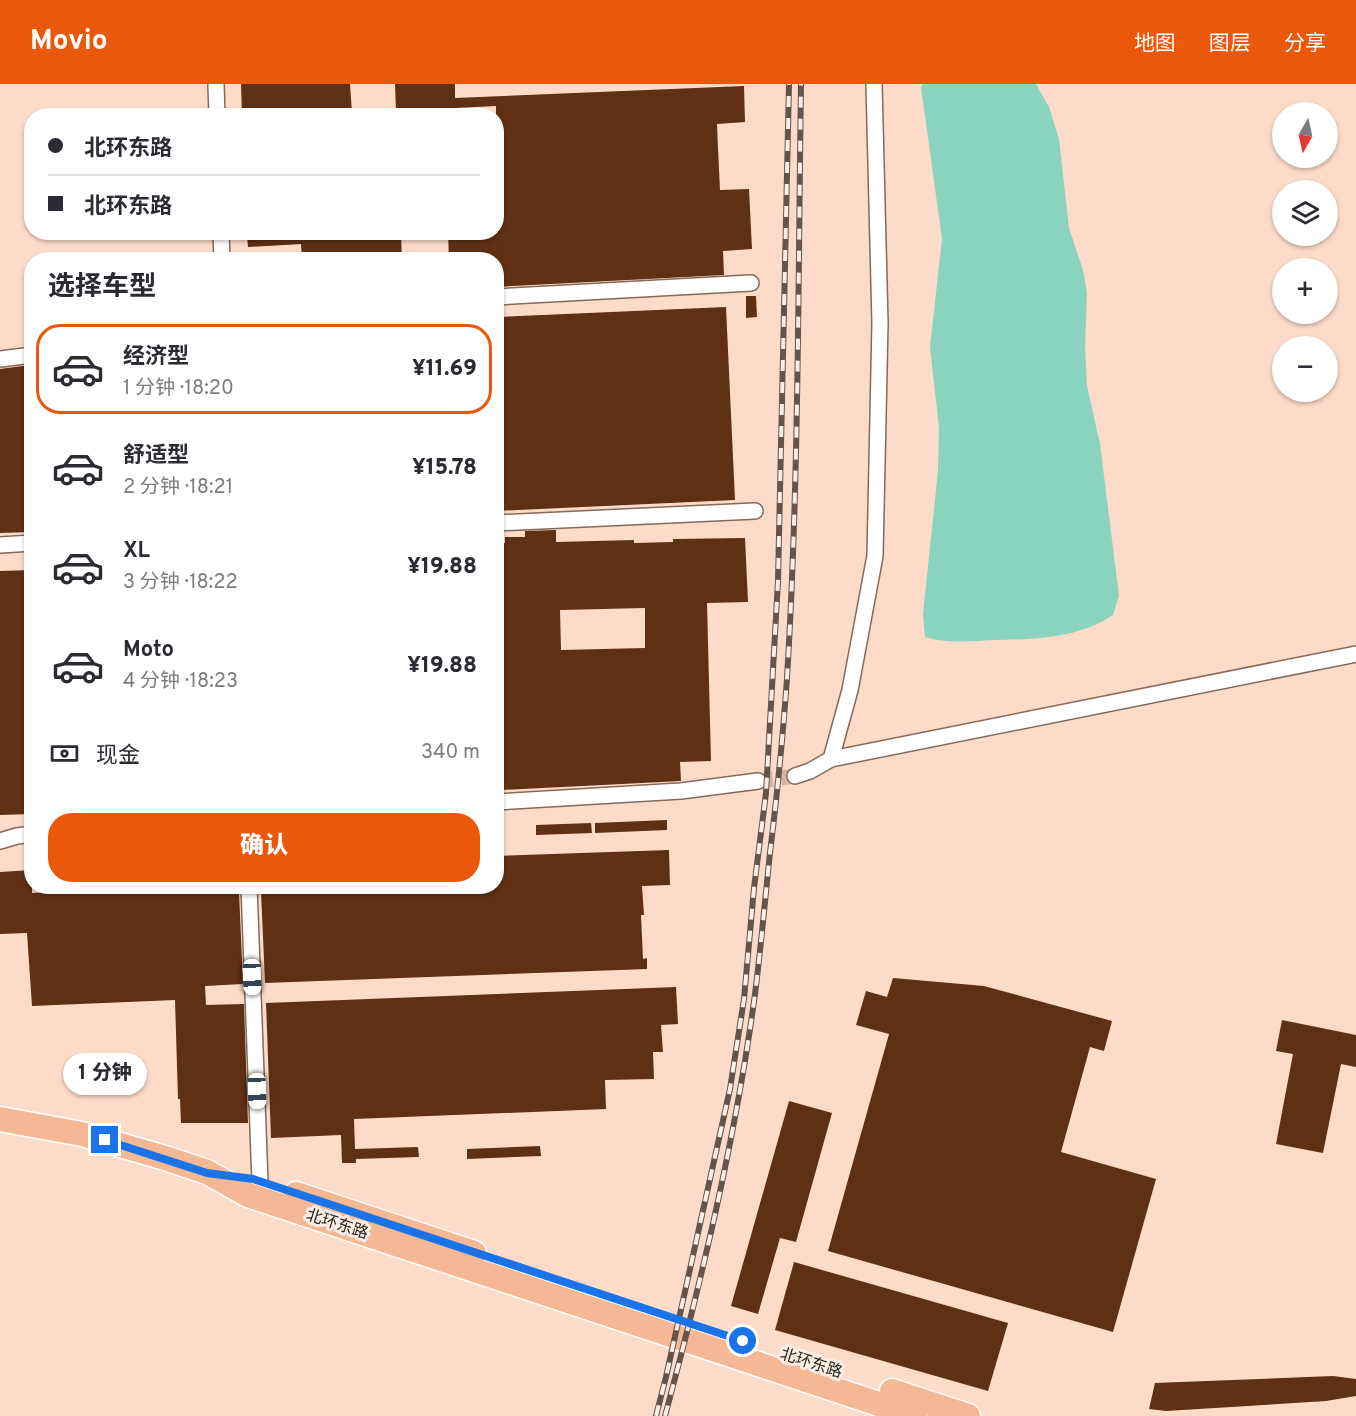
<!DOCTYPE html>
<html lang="zh">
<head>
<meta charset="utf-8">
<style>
	:root { --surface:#fff; --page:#f2f2f3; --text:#2b2b33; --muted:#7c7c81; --line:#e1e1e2; --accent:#ea580c }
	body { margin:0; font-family:Overpass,"Noto Sans SC",sans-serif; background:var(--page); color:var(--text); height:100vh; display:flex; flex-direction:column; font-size:22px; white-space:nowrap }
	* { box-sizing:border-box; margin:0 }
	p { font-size:20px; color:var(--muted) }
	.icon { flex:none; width:33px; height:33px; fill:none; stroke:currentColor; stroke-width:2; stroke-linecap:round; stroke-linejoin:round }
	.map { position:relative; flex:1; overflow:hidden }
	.side { position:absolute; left:24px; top:168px; width:480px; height:642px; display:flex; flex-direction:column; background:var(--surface); border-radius:24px; box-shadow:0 2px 4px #0004 }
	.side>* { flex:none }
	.hud { position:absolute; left:24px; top:24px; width:480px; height:132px; border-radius:24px; box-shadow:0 2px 4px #0004; display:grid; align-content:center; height:132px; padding:0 24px; background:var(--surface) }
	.needle { width:39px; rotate:189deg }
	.tools { position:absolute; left:1272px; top:18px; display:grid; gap:12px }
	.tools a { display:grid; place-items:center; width:66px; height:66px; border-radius:50%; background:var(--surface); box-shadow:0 2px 4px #0004; font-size:30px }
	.end { position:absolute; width:27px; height:27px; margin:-14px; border:8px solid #1a73e8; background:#fff; box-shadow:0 0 0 3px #fff }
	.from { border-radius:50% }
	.bubble { position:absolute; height:42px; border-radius:21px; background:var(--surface); box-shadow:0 2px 4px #0004; font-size:20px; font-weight:800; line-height:42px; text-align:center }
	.car { position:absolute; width:18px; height:36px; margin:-18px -9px; border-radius:8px; box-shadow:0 0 4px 2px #0007; background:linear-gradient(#fff 24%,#345 0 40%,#fff 0 76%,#345 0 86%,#fff 0) }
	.hud b { display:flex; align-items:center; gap:21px; height:57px; font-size:22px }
	.hud b+b { border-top:2px solid var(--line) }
	.hud i { width:15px; height:15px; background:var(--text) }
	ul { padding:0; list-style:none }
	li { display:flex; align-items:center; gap:18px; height:90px; margin:0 12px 9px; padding:0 12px; border:3px solid transparent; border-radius:24px }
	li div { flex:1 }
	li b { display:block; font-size:22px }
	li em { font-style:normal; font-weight:800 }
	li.on { border-color:var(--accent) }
	li>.icon { width:54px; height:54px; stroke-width:1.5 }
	h2 { padding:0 24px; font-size:27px; line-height:72px }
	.pay { display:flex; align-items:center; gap:15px; height:66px; padding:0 24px; font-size:22px }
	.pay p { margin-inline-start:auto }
	.primary-button { display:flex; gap:12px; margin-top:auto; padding:12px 24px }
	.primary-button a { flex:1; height:69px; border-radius:24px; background:var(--accent); color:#fff; font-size:24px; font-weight:800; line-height:69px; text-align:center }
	header { display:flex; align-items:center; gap:36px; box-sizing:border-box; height:84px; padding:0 30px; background:var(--accent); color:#fff }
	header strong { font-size:28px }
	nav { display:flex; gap:33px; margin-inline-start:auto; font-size:21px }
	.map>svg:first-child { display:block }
	.water { fill:#8ad3be }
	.building { fill:#5f3013; fill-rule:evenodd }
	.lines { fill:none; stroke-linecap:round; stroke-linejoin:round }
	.street-tunnel { stroke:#d2b5a5; stroke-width:15; stroke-dasharray:15 8; stroke-linecap:butt }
	.street-casing { stroke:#86695a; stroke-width:18 }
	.primary-casing { stroke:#fff; stroke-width:27 }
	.street { stroke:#fff; stroke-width:15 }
	.primary { stroke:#f4b895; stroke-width:24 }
	.rail-casing { stroke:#655449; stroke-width:6 }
	.rail { stroke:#faede6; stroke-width:4; stroke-dasharray:11; stroke-linecap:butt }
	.route { stroke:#1a73e8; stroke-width:8 }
	.labels { text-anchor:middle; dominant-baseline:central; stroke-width:6; stroke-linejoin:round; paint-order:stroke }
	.street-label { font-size:16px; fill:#281d16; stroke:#faede6 }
</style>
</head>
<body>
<header>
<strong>Movio</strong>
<nav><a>地图</a><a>图层</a><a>分享</a></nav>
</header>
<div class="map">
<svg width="1356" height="1332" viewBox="0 0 1356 1332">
	<rect width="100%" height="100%" fill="#fcdbc9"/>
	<path class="water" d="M923,0H1036L1049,23L1059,55L1069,144L1083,186L1087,208L1085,262L1087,302L1100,360L1119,512L1113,531C1077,555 1035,555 993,556C971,557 946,560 925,553L923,530L938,387L939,344L930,263L942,155L921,3Z"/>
	<path class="building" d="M241,0H350L352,29L242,32Z
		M395,0H455V14L744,2L745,38L717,40L718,64L720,106L749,105L752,165L723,167L724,191L496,203V176H449L448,148H496V22L396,27Z
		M322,148H401L402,176H302L301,160L248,163L247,152Z
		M746,212H756L757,233L746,234Z
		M726,223L735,416L496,427V233Z
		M30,281L32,448L0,449V285Z
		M556,446V458L634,456V459L673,458V455L745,454L748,518L707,519L711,677L680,678L681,697L502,706L496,459H505V453H525V447ZM645,524V564L561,566L560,526Z
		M32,486V730L0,731V487Z
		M667,736V746L595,749V739Z
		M591,739L592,749L536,751V741Z
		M669,766L670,801L642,802L644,831H641L643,875L647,874V885L265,899L261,807L376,802H496V772Z
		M32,786V809L171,802H202V809L239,808L243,900L205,902L206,921L244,920L248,1039H181L180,1015H178L175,916L32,922L27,849L0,850V788Z
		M893,894L984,902L1112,937L1104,967L1090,963L1061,1068L1156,1095L1113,1248L828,1167L889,950L856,941L866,907L887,913Z
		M676,903L678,940L661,941L663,968H653L654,995L605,996L606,1025L354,1035L355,1065L418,1063L419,1073L356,1075V1079H342L341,1051L271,1054L266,919Z
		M1282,936L1356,951V983L1341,980L1323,1069L1276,1060L1293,970L1276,967Z
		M789,1017L832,1029L796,1158L780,1154L758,1230L731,1222Z
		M540,1062L541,1072L467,1075V1065Z
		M794,1178L1008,1239L988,1307L775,1246Z
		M1333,1292L1356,1295V1312L1326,1317L1166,1327L1149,1325L1155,1299Z"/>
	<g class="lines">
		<path class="street-tunnel" d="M758,697L795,692"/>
		<defs>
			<path id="street" d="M216,0L217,32
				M874,0L880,239L875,472L850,606L831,675L1356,570
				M221,148L222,176
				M496,213L751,199
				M0,275L32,271
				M496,439L755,427
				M0,461L32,459
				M795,692L810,687L831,675
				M496,718L681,707L758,697
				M0,757L17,752L32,750
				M249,802L260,1098"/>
			<path id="primary" d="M0,1035L82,1050L165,1074L207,1088L248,1111L915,1332
				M296,1110L474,1169
				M892,1307L968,1332"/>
		</defs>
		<use href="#street" class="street-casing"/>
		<use href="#primary" class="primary-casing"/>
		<use href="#street" class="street"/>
		<use href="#primary" class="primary"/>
		<defs>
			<path id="rail" d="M656,1332L666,1293L730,1005L744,915L754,804L766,709L778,497L789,0
				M665,1332C702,1194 736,1052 755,910C761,863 765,816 770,769C777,711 783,652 787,594C799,396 798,198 801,0"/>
		</defs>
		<use href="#rail" class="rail-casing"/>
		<use href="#rail" class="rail"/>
	</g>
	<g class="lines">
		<path class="route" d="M105,1056L207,1089L253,1095L743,1257"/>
	</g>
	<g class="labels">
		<g class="street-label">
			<text transform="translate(337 1141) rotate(18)">北环东路</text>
			<text transform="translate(811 1280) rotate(18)">北环东路</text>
		</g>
	</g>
</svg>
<div class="tools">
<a><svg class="needle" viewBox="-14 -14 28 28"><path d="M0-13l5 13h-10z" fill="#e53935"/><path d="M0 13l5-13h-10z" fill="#7c7c81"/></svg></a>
<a><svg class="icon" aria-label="layers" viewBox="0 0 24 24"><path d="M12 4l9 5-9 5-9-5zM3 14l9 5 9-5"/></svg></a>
<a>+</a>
<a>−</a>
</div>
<i class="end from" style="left:743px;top:1257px"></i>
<i class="end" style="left:105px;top:1056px"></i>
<div class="bubble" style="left:63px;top:969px;width:84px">1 分钟</div>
<i class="car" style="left:252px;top:893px;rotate:178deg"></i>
<i class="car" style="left:257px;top:1007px;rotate:178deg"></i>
<div class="hud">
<b><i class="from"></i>北环东路</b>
<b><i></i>北环东路</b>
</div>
<section class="side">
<h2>选择车型</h2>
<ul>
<li class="on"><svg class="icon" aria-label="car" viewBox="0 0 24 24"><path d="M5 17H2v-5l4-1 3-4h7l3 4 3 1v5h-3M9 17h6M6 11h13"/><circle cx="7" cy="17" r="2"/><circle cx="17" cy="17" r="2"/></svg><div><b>经济型</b><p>1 分钟 · 18:20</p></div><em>¥11.69</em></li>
<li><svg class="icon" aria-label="car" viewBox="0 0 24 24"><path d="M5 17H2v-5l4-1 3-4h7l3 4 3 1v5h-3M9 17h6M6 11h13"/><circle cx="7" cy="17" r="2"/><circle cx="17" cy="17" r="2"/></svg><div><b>舒适型</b><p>2 分钟 · 18:21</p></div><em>¥15.78</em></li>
<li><svg class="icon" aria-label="car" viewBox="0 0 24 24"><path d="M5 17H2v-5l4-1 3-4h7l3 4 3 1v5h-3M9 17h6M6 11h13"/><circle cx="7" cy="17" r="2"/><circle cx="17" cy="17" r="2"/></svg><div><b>XL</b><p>3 分钟 · 18:22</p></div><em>¥19.88</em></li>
<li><svg class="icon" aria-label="car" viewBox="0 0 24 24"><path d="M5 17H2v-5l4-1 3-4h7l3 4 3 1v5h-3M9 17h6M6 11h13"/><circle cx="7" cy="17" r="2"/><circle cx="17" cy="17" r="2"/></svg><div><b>Moto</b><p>4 分钟 · 18:23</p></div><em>¥19.88</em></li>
</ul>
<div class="pay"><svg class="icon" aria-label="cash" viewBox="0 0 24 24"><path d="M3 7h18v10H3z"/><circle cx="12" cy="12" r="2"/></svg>现金<p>340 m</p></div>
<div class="primary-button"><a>确认</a></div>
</section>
</div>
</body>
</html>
